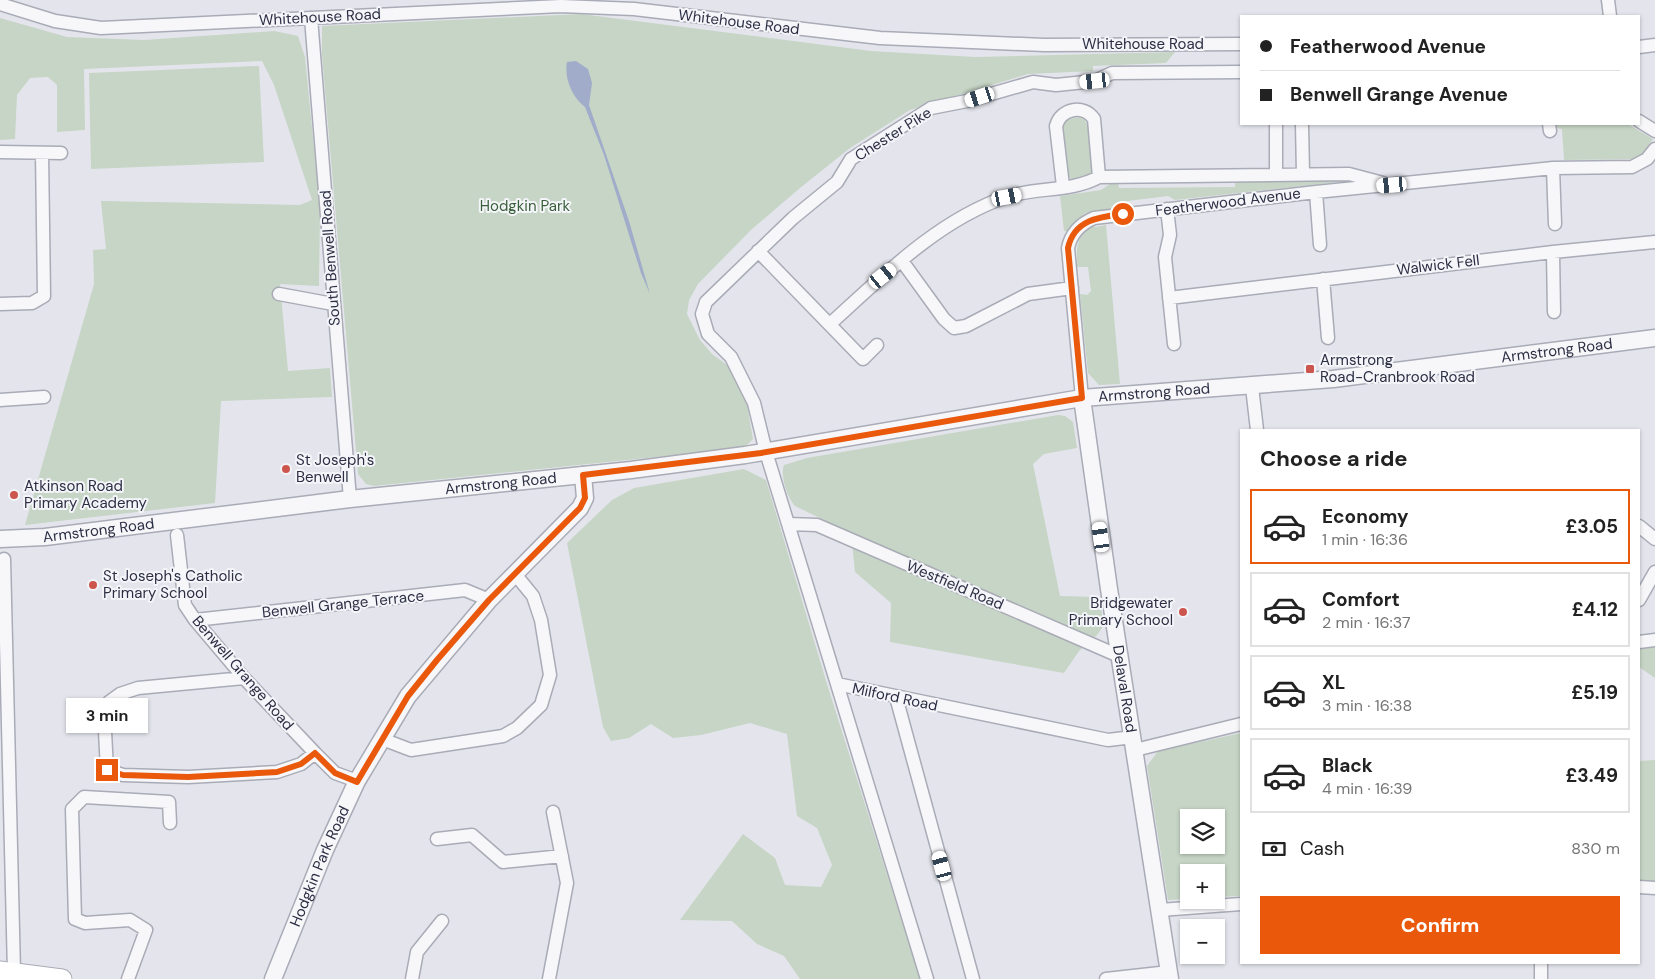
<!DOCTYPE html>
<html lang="en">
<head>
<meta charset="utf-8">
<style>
	:root { --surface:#fff; --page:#f6f6f6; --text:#222; --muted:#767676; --line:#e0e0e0; --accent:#ea580c }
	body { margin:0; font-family:"DM Sans",sans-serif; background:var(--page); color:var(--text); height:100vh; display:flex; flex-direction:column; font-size:19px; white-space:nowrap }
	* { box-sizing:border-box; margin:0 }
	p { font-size:16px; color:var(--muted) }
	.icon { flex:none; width:28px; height:28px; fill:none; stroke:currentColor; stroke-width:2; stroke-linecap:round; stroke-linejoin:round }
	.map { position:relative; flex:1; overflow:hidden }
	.side { position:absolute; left:1240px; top:429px; width:400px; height:535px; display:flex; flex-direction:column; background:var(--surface); border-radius:0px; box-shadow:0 1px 4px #0004 }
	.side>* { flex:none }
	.banner { position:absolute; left:1240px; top:15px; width:400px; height:110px; border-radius:0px; box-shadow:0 1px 4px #0004; display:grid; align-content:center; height:110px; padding:0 20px; background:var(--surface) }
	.buttons { position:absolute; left:1180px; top:809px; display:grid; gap:10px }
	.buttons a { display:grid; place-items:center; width:45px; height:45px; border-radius:0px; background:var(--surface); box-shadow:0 1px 4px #0004; font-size:25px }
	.end { position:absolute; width:22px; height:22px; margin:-11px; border:6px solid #ea580c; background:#fff; box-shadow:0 0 0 2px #fff }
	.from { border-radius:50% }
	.bubble { position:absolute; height:35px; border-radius:0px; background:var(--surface); box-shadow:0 1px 4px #0004; font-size:16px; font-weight:700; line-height:35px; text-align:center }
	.car { position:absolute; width:15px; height:30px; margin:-15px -8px; border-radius:6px; box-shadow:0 0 4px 1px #0007; background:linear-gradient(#fff 24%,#345 0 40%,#fff 0 76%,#345 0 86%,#fff 0) }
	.banner b { display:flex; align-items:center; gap:18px; height:48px; font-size:19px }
	.banner b+b { border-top:1px solid var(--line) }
	.banner i { width:12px; height:12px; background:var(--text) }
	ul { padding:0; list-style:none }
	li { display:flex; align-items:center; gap:15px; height:75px; margin:0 10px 8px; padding:0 10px; border:2px solid var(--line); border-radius:0px }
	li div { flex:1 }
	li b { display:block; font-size:19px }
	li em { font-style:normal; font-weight:700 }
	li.current { border-color:var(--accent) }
	li>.icon { width:45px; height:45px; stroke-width:1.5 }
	h2 { padding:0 20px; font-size:22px; line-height:60px }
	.pay { display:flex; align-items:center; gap:12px; height:55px; padding:0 20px; font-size:19px }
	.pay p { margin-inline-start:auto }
	.action { display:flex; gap:10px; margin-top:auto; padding:10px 20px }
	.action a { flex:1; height:58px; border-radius:0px; background:var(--accent); color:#fff; font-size:20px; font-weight:700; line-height:58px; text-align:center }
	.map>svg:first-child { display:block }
	.green { fill:#c6d5c5; fill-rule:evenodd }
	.water { fill:#a0acca }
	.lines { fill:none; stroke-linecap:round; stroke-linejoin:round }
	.minor-casing { stroke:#a9abb6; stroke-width:15 }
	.tertiary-casing { stroke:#a9abb6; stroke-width:19 }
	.secondary-casing { stroke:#a9abb6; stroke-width:21 }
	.minor { stroke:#f7f7fa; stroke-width:12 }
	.tertiary { stroke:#f7f7fa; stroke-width:16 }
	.secondary { stroke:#fff; stroke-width:19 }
	.route { stroke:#ea580c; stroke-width:6 }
	.poi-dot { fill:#cc554d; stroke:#f4f5f9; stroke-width:2 }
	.labels { text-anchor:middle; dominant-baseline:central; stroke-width:4; stroke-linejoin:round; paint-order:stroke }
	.street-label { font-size:15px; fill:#2c2f44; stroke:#f4f5f9 }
	.park-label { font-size:15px; fill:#395f3a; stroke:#f4f5f9 }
	.poi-label { font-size:15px; fill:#2c2f44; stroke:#f4f5f9; text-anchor:start }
</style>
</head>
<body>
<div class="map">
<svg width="1655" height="979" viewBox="0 0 1655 979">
	<rect width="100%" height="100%" fill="#e4e5ec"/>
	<path class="green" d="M581,14L871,51L975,57L1175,52L1166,63L1093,66V71L1028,74L910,110L850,148L800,188L751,230L698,284L689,300L687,314L700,340L712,354L727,365L746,399L753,439L744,448L374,486L366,484L358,474L322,55V26Z
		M0,18L67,37L144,40L274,31L298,36L305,57L320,209L319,286L280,284L288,371L330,368L332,397L221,401L215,503L25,525L94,284L93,250L106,249L101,201L300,205L312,200L274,85L262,61L84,69L85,130L57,132V85L48,77L30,78L17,95L15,139L0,140Z
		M259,66L264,162L91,169L89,73Z
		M1080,117L1085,120L1088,126L1093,170L1092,176L1073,181L1066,173L1061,125L1064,120Z
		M1556,124H1628L1653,139L1641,157L1637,159L1564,160L1562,129L1556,128Z
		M1235,181H1347L1175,200L1168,196L1120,202L1119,208L1085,213L1068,231H1064L1060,196L1101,190L1110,184L1118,183L1119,188L1235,187Z
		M1093,225L1095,227L1106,225L1120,384L1099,385L1088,373L1080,294L1087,295L1091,291L1088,267H1077C1077,246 1075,239 1093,225Z
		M1058,415L1065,416L1073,422L1077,448L1044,454L1033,464L1060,596L1099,597L1104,625L1097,635L1079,651L1064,673L890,642L891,603L855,572L851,533L795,506C787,498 780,475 784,465L807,458Z
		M744,469L766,480L827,684L920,979H800L784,956L757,944L732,921L680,920L743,834L775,858L785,885L821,887L832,865L817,828L797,816L787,734L750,723L701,735L673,738L651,724L629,738L611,741L603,727L567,543L612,500L634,488Z
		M1655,646V678L1639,667V648Z
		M1241,733V896L1216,897V872H1189V899L1168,900L1147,766L1158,751ZM1189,818H1216V845H1189Z
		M1655,760V882H1639V761Z"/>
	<path class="water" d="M576,61L588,69L592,83L589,105L629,221L650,294L641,273L604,155L585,107C572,97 564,78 567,62Z"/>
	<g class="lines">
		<defs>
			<path id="minor" d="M1608,0L1610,16
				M0,4L55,21L101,28L561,6L634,9L880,38L1044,45L1241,44
				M311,18L350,499
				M1639,47L1655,45
				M1639,121L1655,131
				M1276,124V175
				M1302,124L1303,174
				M1549,124L1550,131
				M0,152L61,153
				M1553,168L1555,224
				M1099,177L1349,174L1383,183
				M1316,192L1320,245
				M1167,209L1170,235L1165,257L1174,344
				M758,251L863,359L877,345
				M1553,252L1554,312
				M902,261L944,319L954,328L966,326L1028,294L1072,288
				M1323,279L1328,338
				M279,294L333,304
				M1169,298L1553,252L1655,242
				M0,304L32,303L44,296L42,153
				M830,324C882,277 938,220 1006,197C1036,187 1072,192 1099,177L1094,119C1084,104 1061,108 1056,126L1063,186
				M1252,387L1257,430
				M1082,398L1068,248C1071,233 1080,224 1094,218L1316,192L1553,168L1632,167L1647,159L1655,149
				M0,400L44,397
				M788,524L817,525L1119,656
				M1639,526L1655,539
				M177,535L185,605L195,620L244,678L315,753L335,773L357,781
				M4,559L14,972
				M1639,600L1655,572
				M195,620L465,590L489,600
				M1639,642L1655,640
				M244,678L138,688L120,694L109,702L104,712L107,770L123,775L188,777L277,772L301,764L315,753
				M837,684L927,979
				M896,697L973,979
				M1133,737L1108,740L837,684L766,452L754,403L731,357L708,334L702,314L706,302L793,218L837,182L851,159L931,108L967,101L1033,82L1056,85L1095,81L1112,73L1241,72
				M382,739L411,750L503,736L517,728L541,705L550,675L541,620L533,596L515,574
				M1135,750L1241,724
				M437,839L472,835L503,862L562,856
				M1639,887L1655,888
				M1160,910L1241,904
				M128,979L146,930L130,920L85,923L75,919L72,809L84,797L169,802L170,823
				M412,979L417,952L442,921
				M549,979L567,883L553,812
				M1106,979L1169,972
				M1541,979V962"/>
			<g id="tertiary">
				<path id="s1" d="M1082,398L1109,589L1170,979"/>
				<path id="s2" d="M0,539L45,537L350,499L631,470L745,455L1082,398L1333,379L1655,338"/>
				<path id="s3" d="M273,979L325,850L357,781L408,696L489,600L580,508L585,498L583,475"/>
			</g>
			<path id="secondary" d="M0,971L62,979"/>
		</defs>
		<use href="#minor" class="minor-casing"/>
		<use href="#tertiary" class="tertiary-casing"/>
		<use href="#secondary" class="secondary-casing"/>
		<use href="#minor" class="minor"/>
		<use href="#tertiary" class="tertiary"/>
		<use href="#secondary" class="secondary"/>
	</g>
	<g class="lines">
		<path class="route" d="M107,770L123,775L188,777L277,772L301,764L315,753L335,773L357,782L408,696L437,660L489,600L580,508L585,498L583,475L761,453L1082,398L1068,248C1074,220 1098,217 1123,214"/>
	</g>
	<g class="poi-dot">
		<rect x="1305" y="364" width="10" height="10" rx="2.5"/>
		<circle cx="286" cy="469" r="5"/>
		<circle cx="14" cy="495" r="5"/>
		<circle cx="93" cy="585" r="5"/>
		<circle cx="1183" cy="612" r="5"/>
	</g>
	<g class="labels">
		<g class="street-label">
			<text transform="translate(320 17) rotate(-3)">Whitehouse Road</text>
			<text transform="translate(739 22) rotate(7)">Whitehouse Road</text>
			<text x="1143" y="44">Whitehouse Road</text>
			<text transform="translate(893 134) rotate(-32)">Chester Pike</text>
			<text transform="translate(1228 202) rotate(-7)">Featherwood Avenue</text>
			<text transform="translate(330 258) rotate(-94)">South Benwell Road</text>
			<text transform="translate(1438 265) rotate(-7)">Walwick Fell</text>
			<text stroke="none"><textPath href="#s2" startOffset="1569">Armstrong Road</textPath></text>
			<text stroke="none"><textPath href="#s2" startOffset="1164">Armstrong Road</textPath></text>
			<text stroke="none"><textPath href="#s2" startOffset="504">Armstrong Road</textPath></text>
			<text stroke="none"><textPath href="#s2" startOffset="99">Armstrong Road</textPath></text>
			<text transform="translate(955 585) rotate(23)">Westfield Road</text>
			<text transform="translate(343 604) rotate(-6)">Benwell Grange Terrace</text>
			<text transform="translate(243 673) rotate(49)">Benwell Grange Road</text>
			<text stroke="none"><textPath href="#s1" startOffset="294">Delaval Road</textPath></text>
			<text transform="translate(895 697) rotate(12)">Milford Road</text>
			<text stroke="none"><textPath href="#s3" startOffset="122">Hodgkin Park Road</textPath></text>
		</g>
		<g class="park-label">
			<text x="525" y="206">Hodgkin Park</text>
		</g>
		<g class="poi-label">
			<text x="1320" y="360">Armstrong<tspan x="1320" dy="17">Road-Cranbrook Road</tspan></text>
			<text x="296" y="460">St Joseph's<tspan x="296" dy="17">Benwell</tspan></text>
			<text x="24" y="486">Atkinson Road<tspan x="24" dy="17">Primary Academy</tspan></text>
			<text x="103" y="576">St Joseph's Catholic<tspan x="103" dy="17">Primary School</tspan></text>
			<text x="1173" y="603" text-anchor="end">Bridgewater<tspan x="1173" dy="17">Primary School</tspan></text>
		</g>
	</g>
</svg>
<div class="buttons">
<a><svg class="icon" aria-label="layers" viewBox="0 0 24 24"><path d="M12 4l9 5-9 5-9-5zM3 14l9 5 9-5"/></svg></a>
<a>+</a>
<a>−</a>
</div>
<i class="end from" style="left:1123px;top:214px"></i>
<i class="end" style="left:107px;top:770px"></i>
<div class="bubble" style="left:66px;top:698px;width:82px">3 min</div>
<i class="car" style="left:1095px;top:81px;rotate:264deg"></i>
<i class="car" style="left:980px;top:97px;rotate:252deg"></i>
<i class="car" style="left:1392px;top:185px;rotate:265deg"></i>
<i class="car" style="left:1007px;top:197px;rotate:79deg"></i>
<i class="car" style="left:883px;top:276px;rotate:51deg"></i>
<i class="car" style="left:1101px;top:537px;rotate:352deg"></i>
<i class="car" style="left:942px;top:866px;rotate:345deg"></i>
<div class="banner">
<b><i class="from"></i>Featherwood Avenue</b>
<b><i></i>Benwell Grange Avenue</b>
</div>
<section class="side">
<h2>Choose a ride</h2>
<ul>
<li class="current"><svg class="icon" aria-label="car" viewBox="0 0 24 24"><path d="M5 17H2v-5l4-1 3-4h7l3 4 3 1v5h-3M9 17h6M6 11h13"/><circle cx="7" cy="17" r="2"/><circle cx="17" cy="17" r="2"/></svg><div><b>Economy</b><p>1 min · 16:36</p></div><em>£3.05</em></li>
<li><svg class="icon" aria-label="car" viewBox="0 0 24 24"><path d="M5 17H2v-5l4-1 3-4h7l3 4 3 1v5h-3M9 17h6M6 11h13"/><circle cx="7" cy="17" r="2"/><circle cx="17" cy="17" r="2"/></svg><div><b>Comfort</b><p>2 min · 16:37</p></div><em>£4.12</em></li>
<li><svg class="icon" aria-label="car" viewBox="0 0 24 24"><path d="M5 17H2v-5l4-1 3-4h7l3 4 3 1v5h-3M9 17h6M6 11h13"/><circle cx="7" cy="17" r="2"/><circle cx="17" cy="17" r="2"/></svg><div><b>XL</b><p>3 min · 16:38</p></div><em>£5.19</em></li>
<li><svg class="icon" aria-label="car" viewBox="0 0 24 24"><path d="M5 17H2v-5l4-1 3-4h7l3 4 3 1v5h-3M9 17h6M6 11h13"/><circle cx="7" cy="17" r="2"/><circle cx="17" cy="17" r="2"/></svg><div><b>Black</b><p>4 min · 16:39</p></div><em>£3.49</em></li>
</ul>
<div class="pay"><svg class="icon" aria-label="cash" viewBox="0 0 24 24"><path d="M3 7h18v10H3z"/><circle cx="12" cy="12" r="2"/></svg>Cash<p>830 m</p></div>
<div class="action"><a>Confirm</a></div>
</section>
</div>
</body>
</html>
